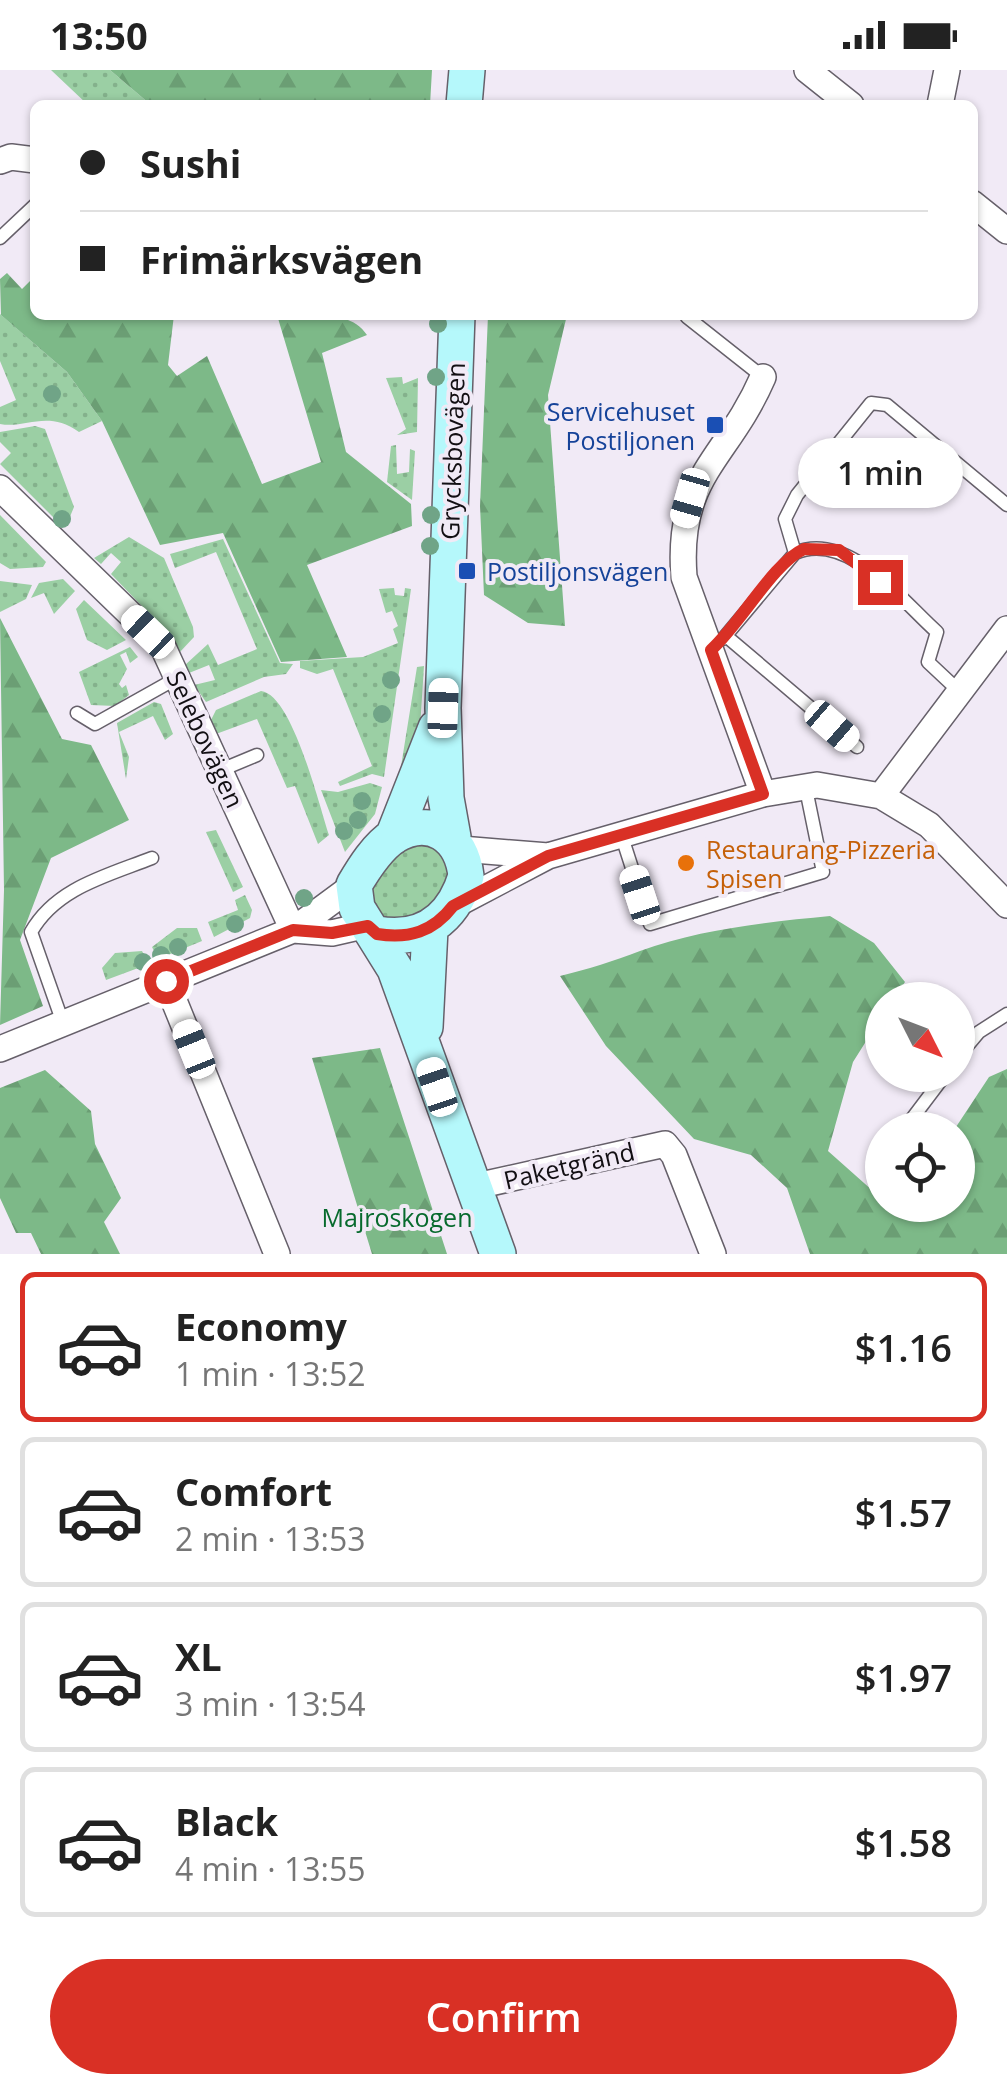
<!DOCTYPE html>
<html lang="en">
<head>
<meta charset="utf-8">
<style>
	:root { --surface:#fff; --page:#f2f2f2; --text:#222; --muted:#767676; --line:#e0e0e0; --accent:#d93025 }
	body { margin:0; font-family:"Open Sans",sans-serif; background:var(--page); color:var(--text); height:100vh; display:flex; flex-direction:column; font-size:38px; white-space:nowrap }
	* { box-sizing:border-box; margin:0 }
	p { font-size:32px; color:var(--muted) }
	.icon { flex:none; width:55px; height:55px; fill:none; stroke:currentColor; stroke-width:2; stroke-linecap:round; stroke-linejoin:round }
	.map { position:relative; height:1184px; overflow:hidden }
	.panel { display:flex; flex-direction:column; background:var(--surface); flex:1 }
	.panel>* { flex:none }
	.top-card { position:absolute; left:30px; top:30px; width:948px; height:220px; border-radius:15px; box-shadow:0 2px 8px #0004; display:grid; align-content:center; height:220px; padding:0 50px; background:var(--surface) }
	.needle { width:65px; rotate:132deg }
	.fabs { position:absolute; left:865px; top:912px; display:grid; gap:20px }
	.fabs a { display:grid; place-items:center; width:110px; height:110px; border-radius:50%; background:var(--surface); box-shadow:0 2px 8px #0004; font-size:50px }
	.end { position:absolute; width:45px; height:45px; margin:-22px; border:12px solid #d93025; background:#fff; box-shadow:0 0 0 5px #fff }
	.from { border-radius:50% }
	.bubble { position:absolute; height:70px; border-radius:35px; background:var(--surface); box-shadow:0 2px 8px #0004; font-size:32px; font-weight:600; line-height:70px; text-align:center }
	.car { position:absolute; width:30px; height:60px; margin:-30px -15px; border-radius:12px; box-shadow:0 0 8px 2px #0007; background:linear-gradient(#fff 24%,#345 0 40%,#fff 0 76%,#345 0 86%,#fff 0) }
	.top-card b { display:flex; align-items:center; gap:35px; height:95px; font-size:38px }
	.top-card b+b { border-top:2px solid var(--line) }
	.top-card i { width:25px; height:25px; background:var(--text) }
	ul { padding:18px 0 0; list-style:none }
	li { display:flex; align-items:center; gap:30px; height:150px; margin:0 20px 15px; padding:0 30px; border:5px solid var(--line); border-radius:15px }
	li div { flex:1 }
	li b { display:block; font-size:38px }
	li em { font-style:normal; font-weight:600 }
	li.selected { border-color:var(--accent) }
	li>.icon { width:90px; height:90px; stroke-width:1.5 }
	.primary-button { display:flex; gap:20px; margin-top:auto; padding:20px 50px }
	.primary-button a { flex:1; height:115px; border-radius:60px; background:var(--accent); color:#fff; font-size:40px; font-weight:600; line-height:115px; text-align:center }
	.status { display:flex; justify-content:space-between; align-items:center; height:70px; padding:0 50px; background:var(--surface); direction:ltr }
	.status svg { height:28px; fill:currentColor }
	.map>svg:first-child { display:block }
	.grass { fill:url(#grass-dots) }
	.forest { fill:url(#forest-firs) }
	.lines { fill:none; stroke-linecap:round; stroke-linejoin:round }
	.lane-casing { stroke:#66606a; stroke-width:15 }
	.street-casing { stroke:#66606a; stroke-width:28 }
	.secondary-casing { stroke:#66606a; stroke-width:38 }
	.lane { stroke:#fff; stroke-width:12 }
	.street { stroke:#fff; stroke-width:25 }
	.secondary { stroke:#b5f8fb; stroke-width:35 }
	.tree { fill:#70a487 }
	.route { stroke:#d93025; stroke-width:12 }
	.transit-dot { fill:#1a4fb4; stroke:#f1eaf6; stroke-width:4 }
	.food-dot { fill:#e8710a; stroke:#f1eaf6; stroke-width:4 }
	.labels { text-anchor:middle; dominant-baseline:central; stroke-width:8; stroke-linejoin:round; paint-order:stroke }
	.transit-label { font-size:25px; fill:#164399; stroke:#f1eaf6; text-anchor:end }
	.street-label { font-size:25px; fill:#120f13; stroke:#f1eaf6 }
	.food-label { font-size:25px; fill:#c56008; stroke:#f1eaf6; text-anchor:start }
	.park-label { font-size:25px; fill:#076a2d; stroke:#f1eaf6 }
</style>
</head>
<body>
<div class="status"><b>13:50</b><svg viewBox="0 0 49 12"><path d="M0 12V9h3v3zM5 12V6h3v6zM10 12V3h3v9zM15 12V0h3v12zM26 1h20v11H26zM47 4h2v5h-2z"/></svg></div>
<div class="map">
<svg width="1007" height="1184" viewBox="0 0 1007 1184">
	<defs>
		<pattern id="grass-dots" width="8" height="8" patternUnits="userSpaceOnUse" patternTransform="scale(2.5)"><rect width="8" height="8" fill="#9bcfa4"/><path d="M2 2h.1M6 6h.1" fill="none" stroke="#84b18c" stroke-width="1.8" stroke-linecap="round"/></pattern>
		<pattern id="forest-firs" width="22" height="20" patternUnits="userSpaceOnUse" patternTransform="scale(2.5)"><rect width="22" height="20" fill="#7db988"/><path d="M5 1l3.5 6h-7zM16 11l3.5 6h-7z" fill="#6b9e74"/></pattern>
	</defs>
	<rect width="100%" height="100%" fill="#f1eaf6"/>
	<path class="grass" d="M51,0H110L151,35H88Z
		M0,244L67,302L102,351L79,362C47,339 26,359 0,354V337L16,330L0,291Z
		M402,307L403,314L418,308L417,362L397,365L406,359L386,308Z
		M35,356L45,359L74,437L69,449L60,454L0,394L11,383L0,372V362Z
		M396,375L397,404L409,402L410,379L415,381L412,430L387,412L391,376Z
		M0,445L46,492L43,497L10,499L0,493Z
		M129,467L164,488L193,557L194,567L179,583L158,553L111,504L121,492L111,483L101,494L94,488Z
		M223,469L280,593L293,594L286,604L264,607L206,632L194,615L215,610L209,595L189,603L185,595L208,574L218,595L257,579L216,482L175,498L170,484Z
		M63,509L75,521L54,544L44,523L31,528L39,513Z
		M0,511L32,515L26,529L0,542Z
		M394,518L395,525L404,526L405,518L411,519L384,707L372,704L340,716L338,712L372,696L333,599L317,604L300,598V591L363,587L398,573L393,559L398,556L392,541L386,543L379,519Z
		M84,530L126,570L107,580L87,570L76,539Z
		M130,577L138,587L130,593L126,582L120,585L127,599L119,614L122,618L126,615L129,625L115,636L91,635L79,602Z
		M424,596L420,658L398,715L417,597Z
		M261,621C292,624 319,735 329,765L318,774L295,716L287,718L257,649L216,664L210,652L216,640Z
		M154,632L161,634L173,664L165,670L153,646L119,662L129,687L126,709L117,653Z
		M370,713L382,717L375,744L345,782L321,720L338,722Z
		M216,760L243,817L233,822L206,762Z
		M441,770L451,814L413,854L375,847L369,809L398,776Z
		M245,825L252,840L250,848L214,867L208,852L238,840L235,830Z
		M177,858H197L202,871L158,889L152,877Z
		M142,881L149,894L106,910L102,898L115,883Z"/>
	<path class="forest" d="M110,0H432L430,35H151Z
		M7,203L22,219L35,206V245H174L168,295L177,306L207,286L262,414L321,392L277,245C304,245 350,238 367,265L322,283L346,382L411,434L412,456L307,495L347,587L281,592L223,463L160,475L102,351L67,302L1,245L0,209Z
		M488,245H567L548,325L565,556L528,553L484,525L480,436Z
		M0,548L62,669L91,675L129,750L51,788L20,870L43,936L0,955L4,820Z
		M830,846L874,873L905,912L893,930H882V946L853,992L828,1081L882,1129V1135L905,1149L913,1135H958V1060H954L989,1007L1007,999V1184H810L787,1118L751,1085L694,1069L606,976L560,906C589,899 613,891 640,881C699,859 768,852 830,846Z
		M380,978L447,1184H372L312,988Z
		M45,1000L91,1041L95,1074L121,1128L104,1152L120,1184H41L31,1163H16L0,1128V1018Z"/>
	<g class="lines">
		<defs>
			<path id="lane" d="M0,168L35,135
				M687,247L763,307
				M726,566L857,677
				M723,569L795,483
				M960,622L928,592L937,562C902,531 848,460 795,483L785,449L797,425L871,333L887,335L1007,435
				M77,643L95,654L177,608
				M221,700L257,685
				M622,767L650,854L823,802L806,719
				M63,953L31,862C56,818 106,806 152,788
				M958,987L979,962L1007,944
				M911,1050L945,1005"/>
			<path id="street" d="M807,0L851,35
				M940,35L947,0
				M0,91L11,87L35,90
				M972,133L1007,161
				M0,418L162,575L293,860
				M763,724L684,507C676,405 727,390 763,307
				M881,726L1007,559
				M461,779L548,786
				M453,836L548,786L763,724L817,715L881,726L929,755L1007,835
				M293,860L332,863L367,855
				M166,911L277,1184
				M0,979L293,860L354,815
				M472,1117L665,1074L674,1085L713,1184"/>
			<path id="secondary" d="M464,35L467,0
				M393,767L436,658
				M453,767L446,728L443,638L457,245
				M377,864C422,872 453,849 466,806C462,767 431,744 394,766C377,777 364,798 354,815L357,838L395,899L498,1184
				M425,957L430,859"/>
		</defs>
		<use href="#lane" class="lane-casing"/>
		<use href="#street" class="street-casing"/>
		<use href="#secondary" class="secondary-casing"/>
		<use href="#lane" class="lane"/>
		<use href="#street" class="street"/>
		<use href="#secondary" class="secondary"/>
	</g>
	<g class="tree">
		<circle cx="438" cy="254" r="9"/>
		<circle cx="436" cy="307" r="9"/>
		<circle cx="52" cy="324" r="9"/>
		<circle cx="431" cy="445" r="9"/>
		<circle cx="62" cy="449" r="9"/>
		<circle cx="430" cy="476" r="9"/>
		<circle cx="391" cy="610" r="9"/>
		<circle cx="382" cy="644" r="9"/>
		<circle cx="362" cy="731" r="9"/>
		<circle cx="358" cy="750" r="9"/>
		<circle cx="344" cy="761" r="9"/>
		<circle cx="304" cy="828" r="9"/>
		<circle cx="235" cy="854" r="9"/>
		<circle cx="178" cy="877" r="9"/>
		<circle cx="161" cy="885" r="9"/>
		<circle cx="143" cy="892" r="9"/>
	</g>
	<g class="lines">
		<path class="route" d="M166,911L293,860L332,863L368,856L377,864C409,869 433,862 453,836L548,786L763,724L711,580C741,553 773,493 804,479L839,480L880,512"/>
	</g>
	<g class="transit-dot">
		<rect x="705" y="345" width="20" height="20" rx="5"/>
		<rect x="457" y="491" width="20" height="20" rx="5"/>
	</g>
	<circle class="food-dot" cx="686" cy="793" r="10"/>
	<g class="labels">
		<g class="transit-label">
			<text x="695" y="341">Servicehuset<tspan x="695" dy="29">Postiljonen</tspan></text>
			<text x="487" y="501" text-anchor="start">Postiljonsvägen</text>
		</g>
		<g class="street-label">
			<text transform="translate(452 381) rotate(-88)">Grycksbovägen</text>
			<text transform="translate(206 669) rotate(65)">Selebovägen</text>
			<text transform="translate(569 1095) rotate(-13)">Paketgränd</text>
		</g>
		<g class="food-label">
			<text x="706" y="779">Restaurang-Pizzeria<tspan x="706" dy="29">Spisen</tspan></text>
		</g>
		<g class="park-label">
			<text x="397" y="1147">Majroskogen</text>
		</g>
	</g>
</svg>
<div class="fabs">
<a><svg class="needle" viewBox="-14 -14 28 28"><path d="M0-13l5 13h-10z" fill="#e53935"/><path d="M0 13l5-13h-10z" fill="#767676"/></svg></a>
<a><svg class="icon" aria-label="locate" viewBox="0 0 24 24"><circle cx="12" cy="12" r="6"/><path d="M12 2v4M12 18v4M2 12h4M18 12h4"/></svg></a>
</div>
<i class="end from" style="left:166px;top:911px"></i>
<i class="end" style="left:880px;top:512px"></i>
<div class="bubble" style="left:798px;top:368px;width:165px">1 min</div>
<i class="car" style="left:690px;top:428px;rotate:196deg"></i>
<i class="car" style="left:148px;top:562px;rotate:314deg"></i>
<i class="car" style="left:443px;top:638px;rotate:2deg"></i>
<i class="car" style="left:832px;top:656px;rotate:131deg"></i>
<i class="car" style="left:640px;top:825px;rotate:342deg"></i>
<i class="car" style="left:194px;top:979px;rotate:338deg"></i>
<i class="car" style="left:437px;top:1017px;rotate:341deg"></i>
<div class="top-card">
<b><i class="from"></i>Sushi</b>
<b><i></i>Frimärksvägen</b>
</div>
</div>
<section class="panel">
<ul>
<li class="selected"><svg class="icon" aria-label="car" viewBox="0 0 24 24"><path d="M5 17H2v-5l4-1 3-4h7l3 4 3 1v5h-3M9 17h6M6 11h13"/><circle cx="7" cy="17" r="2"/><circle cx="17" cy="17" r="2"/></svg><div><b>Economy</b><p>1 min · 13:52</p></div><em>$1.16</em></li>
<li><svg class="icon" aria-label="car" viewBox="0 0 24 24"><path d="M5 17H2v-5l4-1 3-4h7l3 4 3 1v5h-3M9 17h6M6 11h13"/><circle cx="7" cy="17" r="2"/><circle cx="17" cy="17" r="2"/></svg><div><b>Comfort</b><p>2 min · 13:53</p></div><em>$1.57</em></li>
<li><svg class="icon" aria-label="car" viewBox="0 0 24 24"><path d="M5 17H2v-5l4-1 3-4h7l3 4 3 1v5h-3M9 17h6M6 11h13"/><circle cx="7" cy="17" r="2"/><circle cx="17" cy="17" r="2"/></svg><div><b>XL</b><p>3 min · 13:54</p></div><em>$1.97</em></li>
<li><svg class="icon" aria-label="car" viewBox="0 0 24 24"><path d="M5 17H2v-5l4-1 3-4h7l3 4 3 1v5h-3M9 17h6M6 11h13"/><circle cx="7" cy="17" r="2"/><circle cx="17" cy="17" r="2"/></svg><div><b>Black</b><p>4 min · 13:55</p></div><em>$1.58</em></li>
</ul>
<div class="primary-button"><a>Confirm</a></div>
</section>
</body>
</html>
